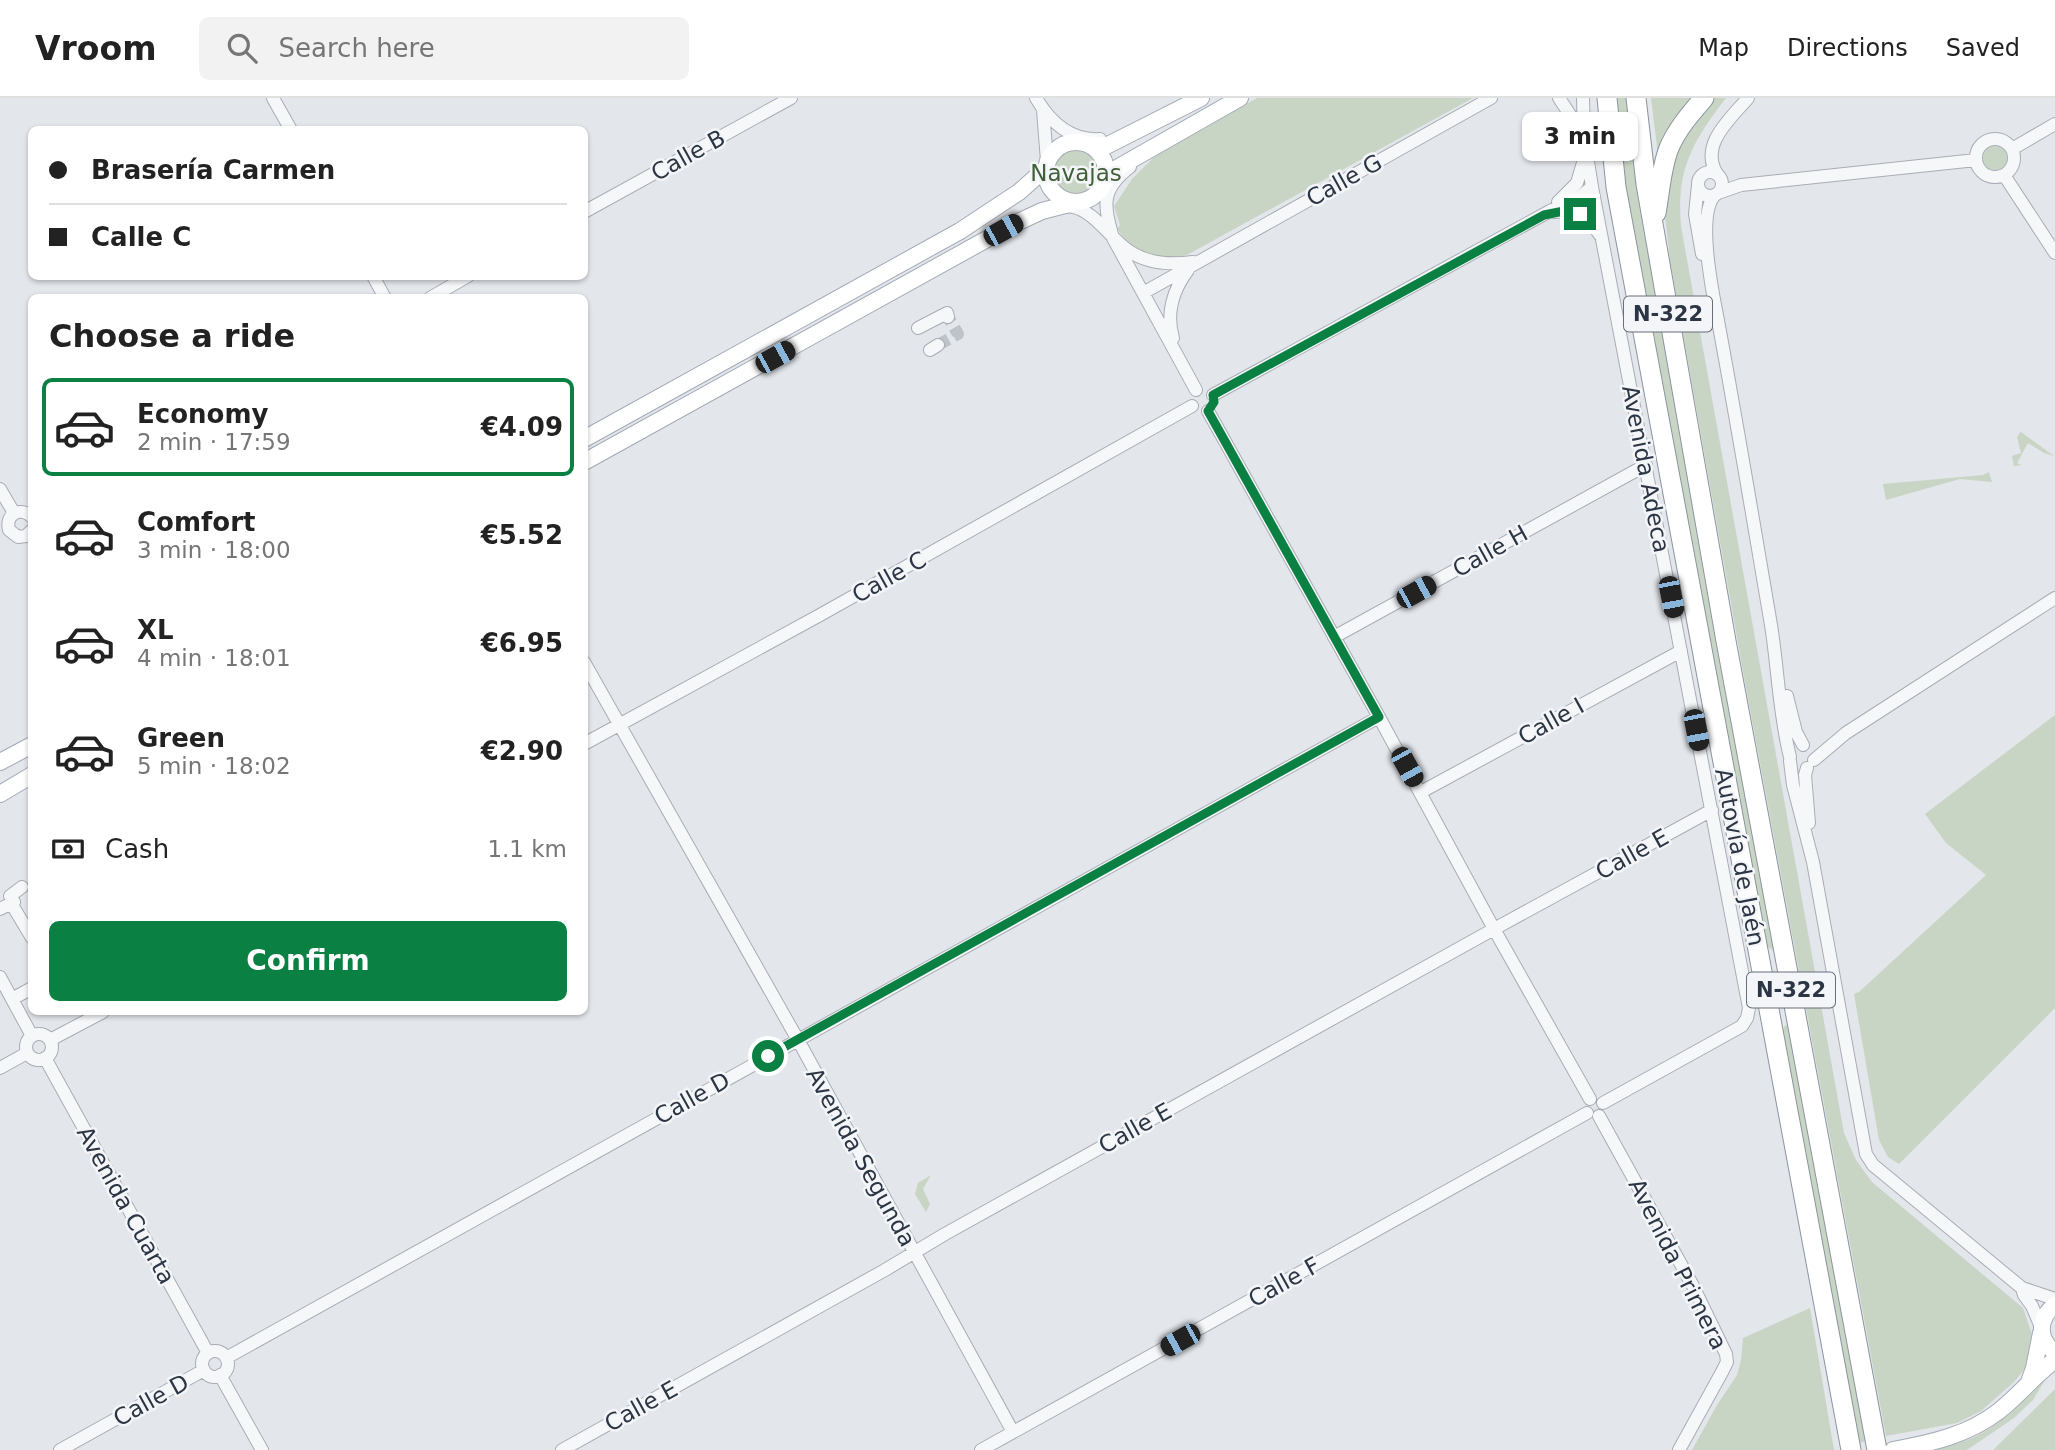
<!DOCTYPE html>
<html lang="en">
<head>
<meta charset="utf-8">
<style>
	:root { --surface:#fff; --page:#f2f2f2; --text:#222; --muted:#767676; --line:#e0e0e0; --accent:#0b8043 }
	body { margin:0; font-family:"DejaVu Sans",sans-serif; background:var(--page); color:var(--text); height:100vh; display:flex; flex-direction:column; font-size:26px; white-space:nowrap }
	* { box-sizing:border-box; margin:0 }
	p { font-size:23px; color:var(--muted) }
	.icon { flex:none; width:38px; height:38px; fill:none; stroke:currentColor; stroke-width:2; stroke-linecap:round; stroke-linejoin:round }
	.map { position:relative; flex:1; overflow:hidden }
	.panel { position:absolute; left:28px; top:196px; width:560px; height:721px; display:flex; flex-direction:column; background:var(--surface); border-radius:10px; box-shadow:0 2px 5px #0004 }
	.panel>* { flex:none }
	.guide { position:absolute; left:28px; top:28px; width:560px; height:154px; border-radius:10px; box-shadow:0 2px 5px #0004; display:grid; align-content:center; height:154px; padding:0 21px; background:var(--surface) }
	.end { position:absolute; width:32px; height:32px; margin:-16px; border:9px solid #0b8043; background:#fff; box-shadow:0 0 0 4px #fff }
	.from { border-radius:50% }
	.bubble { position:absolute; height:49px; border-radius:10px; background:var(--surface); box-shadow:0 2px 5px #0004; font-size:23px; font-weight:600; line-height:49px; text-align:center }
	.car { position:absolute; width:21px; height:42px; margin:-21px -10px; border-radius:9px; box-shadow:0 0 5px 2px #0007; background:linear-gradient(#222 24%,#8ab4d8 0 40%,#222 0 76%,#8ab4d8 0 86%,#222 0) }
	.guide b { display:flex; align-items:center; gap:24px; height:66px; font-size:26px }
	.guide b+b { border-top:2px solid var(--line) }
	.guide i { width:18px; height:18px; background:var(--text) }
	ul { padding:0; list-style:none }
	li { display:flex; align-items:center; gap:21px; height:98px; margin:0 14px 10px; padding:0 7px; border:4px solid transparent; border-radius:10px }
	li div { flex:1 }
	li b { display:block; font-size:26px }
	li em { font-style:normal; font-weight:600 }
	li.current { border-color:var(--accent) }
	li>.icon { width:63px; height:63px; stroke-width:1.5 }
	h2 { padding:0 21px; font-size:32px; line-height:84px }
	.pay { display:flex; align-items:center; gap:18px; height:77px; padding:0 21px; font-size:26px }
	.pay p { margin-inline-start:auto }
	.primary-button { display:flex; gap:14px; margin-top:auto; padding:14px 21px }
	.primary-button a { flex:1; height:80px; border-radius:10px; background:var(--accent); color:#fff; font-size:28px; font-weight:600; line-height:80px; text-align:center }
	header { display:flex; align-items:center; gap:42px; box-sizing:border-box; height:98px; padding:0 35px; background:var(--surface); border-bottom:2px solid var(--line) }
	header strong { font-size:33px }
	nav { display:flex; gap:38px; margin-inline-start:auto; font-size:24px }
	.search { width:490px; height:63px; background:var(--page); display:flex; align-items:center; gap:18px; box-sizing:border-box; padding:0 24px; border-radius:10px; color:var(--muted); font-size:26px }
	.map>svg:first-child { display:block }
	.green { fill:#c9d5c4 }
	.lines { fill:none; stroke-linecap:round; stroke-linejoin:round }
	.minor-tunnel { stroke:#bec3c9; stroke-width:12; stroke-dasharray:12 6; stroke-linecap:butt }
	.minor-casing { stroke:#a8adb5; stroke-width:14 }
	.major-casing { stroke:#a2abb7; stroke-width:18 }
	.highway-casing { stroke:#8a94a1; stroke-width:21 }
	.minor { stroke:#f6f7f9; stroke-width:12 }
	.major { stroke:#fff; stroke-width:16 }
	.highway { stroke:#fff; stroke-width:19 }
	.route { stroke:#0b8043; stroke-width:9 }
	.labels { text-anchor:middle; dominant-baseline:central; stroke-width:5; stroke-linejoin:round; paint-order:stroke }
	.shield { fill:#f3f5f8; stroke:#676f79; stroke-width:2 }
	.shield-label { font-size:21px; font-weight:bold; fill:#2b3543 }
	.street-label { font-size:23px; fill:#2b3543; stroke:#f3f5f8 }
	.park-label { font-size:23px; fill:#415f38; stroke:#f3f5f8 }
</style>
</head>
<body>
<header>
<strong>Vroom</strong>
<div class="search"><svg class="icon" aria-label="search" viewBox="0 0 24 24"><circle cx="10" cy="10" r="6"/><path d="M15 15l6 6"/></svg>Search here</div>
<nav><a>Map</a><a>Directions</a><a>Saved</a></nav>
</header>
<div class="map">
<svg width="2055" height="1352" viewBox="0 0 2055 1352">
	<rect width="100%" height="100%" fill="#e3e6eb"/>
	<path class="green" d="M1257,0H1473L1187,157C1156,164 1136,156 1117,131L1120,127L1114,108L1132,81L1154,59Z
		M1615,0H1630L1654,186L1776,844L1772,852L1765,846L1632,133Z
		M1651,0H1693L1659,65Z
		M1714,0H1726C1693,43 1676,71 1681,128L1844,1035L1856,1062L1872,1084L2023,1210L2032,1236L2030,1258L2024,1272L2014,1284L1981,1313L1957,1325L1886,1338L1744,579L1670,162L1665,117L1669,86L1676,57L1689,31Z
		M1983 60a12 12 0 1 1 24 0a12 12 0 1 1-24 0Z
		M1051 75a25 25 0 1 1 50 0a25 25 0 1 1-50 0Z
		M2021,333V334L2054,358L2044,355L2028,345L2017,365L2021,367L2014,368L2012,358L2021,355L2017,339Z
		M1989,374L1992,384L1960,381L1886,402L1883,386L1983,377Z
		M2055,617V910L1899,1066L1888,1059L1879,1042L1854,896L1859,894L1986,777L1946,745L1925,716Z
		M1785,927L1793,931L1869,1343L1858,1345L1782,935Z
		M931,1077L923,1091L930,1106L926,1114L915,1096L918,1085Z
		M1810,1210L1834,1352H1692L1717,1307L1737,1277L1741,1262L1743,1240Z
		M2049,1275L2033,1302L2014,1320L1967,1352H1934C1945,1349 1957,1346 1967,1342C2000,1330 2026,1300 2049,1275Z
		M2055,1291V1352H1993Z"/>
	<g class="lines">
		<path class="minor-tunnel" d="M938,247L958,236L948,219"/>
		<defs>
			<path id="minor" d="M273,0L291,32
				M1036,0C1050,24 1071,43 1100,41
				M1559,0L1584,38
				M1583,0L1584,38L1592,89L1749,910L1747,920L1742,928L1603,1005
				M1043,12L1047,63
				M1976 60a19 19 0 1 1 38 0a19 19 0 1 1-38 0Z
				M2012,51L2055,26
				M1130,69C1100,92 1104,107 1113,140L1196,292
				M1698 86a12 12 0 1 1 24 0a12 12 0 1 1-24 0Z
				M1717,76C1699,47 1730,21 1748,0
				M2004,77L2055,155
				M1698,87L1695,116L1702,156
				M1718,95L1741,87L1976,62
				M1715,97C1699,114 1709,173 1713,196C1734,306 1752,416 1771,527C1778,571 1779,616 1790,659
				M1558,104L1577,85L1585,58
				M1062,109C1066,109 1070,108 1073,109C1093,112 1112,142 1129,153C1148,166 1171,167 1193,164
				M584,114L791,0
				M1554,114C1576,111 1588,119 1600,137
				M373,178L385,200
				M1143,195L1491,0
				M430,200L468,178
				M918,230L947,215L948,219
				M1173,240C1166,216 1173,192 1188,172
				M930,252L938,247
				M1213,297L1550,113L1581,98L1592,89
				M1208,313L1379,619L1494,831L1590,1001
				M0,391L14,415
				M32,419C20,408 5,416 9,432L18,439L26,438L32,432
				M1334,539L1646,367
				M584,564L798,942L1013,1334
				M1787,598L1796,634L1803,647
				M584,646L820,517L1192,308
				M1814,662L1846,635L2055,500
				M1790,663L1793,687L1813,764L1866,1056L1873,1067L1884,1076L2022,1190L2055,1201
				M1807,670L1805,677L1809,725
				M1421,694L1681,553
				M11,805L32,840
				M0,811L14,804L10,798L22,789
				M0,879L32,938
				M12,901L32,890
				M26 949a13 13 0 1 1 26 0a13 13 0 1 1-26 0Z
				M50,942L103,914
				M45,960L208,1255
				M0,970L27,955
				M1599,1018L1693,1188L1726,1256L1727,1264L1722,1274L1679,1352
				M2022,1190L2024,1197L2032,1208L2041,1229
				M202 1266a13 13 0 1 1 26 0a13 13 0 1 1-26 0Z
				M226,1260L1379,619
				M220,1277L262,1352
				M60,1352L204,1272
				M562,1352L885,1172L945,1136L1494,831L1712,712
				M981,1352L1587,1015"/>
			<path id="major" d="M1046 74a30 30 0 1 1 60 0a30 30 0 1 1-60 0Z
				M1088,46L1106,48L1201,0
				M1104,85L1110,74L1240,0
				M584,341L960,133L1019,94L1046,70
				M584,364L1016,125L1042,113L1073,105
				M0,664L32,647
				M0,696L32,677
				M2055,1207C2038,1220 2037,1242 2055,1254
				M2029,1284L2034,1270L2041,1235
				M1893,1352C1932,1345 1968,1337 1999,1313C2019,1297 2035,1277 2055,1262"/>
			<path id="highway" d="M1607,0L1616,89L1851,1352
				M1636,0L1646,86L1726,543L1877,1352
				M1656,115C1660,94 1661,70 1669,50C1677,31 1691,15 1704,0"/>
		</defs>
		<use href="#minor" class="minor-casing"/>
		<use href="#major" class="major-casing"/>
		<use href="#highway" class="highway-casing"/>
		<use href="#minor" class="minor"/>
		<use href="#major" class="major"/>
		<use href="#highway" class="highway"/>
	</g>
	<g class="lines">
		<path class="route" d="M768,958L1379,619L1208,313L1214,304L1213,297L1544,117L1564,113L1580,116"/>
	</g>
	<g class="labels">
		<g class="shield">
			<rect x="1624" y="198.5" width="88" height="35" rx="5"/>
			<rect x="1747" y="874.5" width="88" height="35" rx="5"/>
		</g>
		<g class="shield-label">
			<text x="1668" y="216">N-322</text>
			<text x="1791" y="892">N-322</text>
		</g>
		<g class="street-label">
			<text transform="translate(688 57) rotate(-29)">Calle B</text>
			<text transform="translate(1344 82) rotate(-29)">Calle G</text>
			<text transform="translate(1646 371) rotate(79)">Avenida Adeca</text>
			<text transform="translate(1490 453) rotate(-29)">Calle H</text>
			<text transform="translate(889 479) rotate(-29)">Calle C</text>
			<text transform="translate(1551 623) rotate(-29)">Calle I</text>
			<text transform="translate(1632 756) rotate(-29)">Calle E</text>
			<text transform="translate(1740 759) rotate(79)">Autovía de Jaén</text>
			<text transform="translate(692 1000) rotate(-29)">Calle D</text>
			<text transform="translate(1135 1030) rotate(-29)">Calle E</text>
			<text transform="translate(861 1059) rotate(61)">Avenida Segunda</text>
			<text transform="translate(126 1107) rotate(61)">Avenida Cuarta</text>
			<text transform="translate(1678 1166) rotate(63)">Avenida Primera</text>
			<text transform="translate(1284 1184) rotate(-29)">Calle F</text>
			<text transform="translate(151 1302) rotate(-29)">Calle D</text>
			<text transform="translate(641 1308) rotate(-29)">Calle E</text>
		</g>
		<g class="park-label">
			<text x="1076" y="75">Navajas</text>
		</g>
	</g>
</svg>
<i class="end from" style="left:768px;top:958px"></i>
<i class="end" style="left:1580px;top:116px"></i>
<div class="bubble" style="left:1522px;top:14px;width:116px">3 min</div>
<i class="car" style="left:1003px;top:132px;rotate:61deg"></i>
<i class="car" style="left:775px;top:259px;rotate:61deg"></i>
<i class="car" style="left:1416px;top:494px;rotate:61deg"></i>
<i class="car" style="left:1671px;top:499px;rotate:169deg"></i>
<i class="car" style="left:1696px;top:632px;rotate:169deg"></i>
<i class="car" style="left:1407px;top:669px;rotate:151deg"></i>
<i class="car" style="left:1180px;top:1242px;rotate:241deg"></i>
<div class="guide">
<b><i class="from"></i>Brasería Carmen</b>
<b><i></i>Calle C</b>
</div>
<section class="panel">
<h2>Choose a ride</h2>
<ul>
<li class="current"><svg class="icon" aria-label="car" viewBox="0 0 24 24"><path d="M5 17H2v-5l4-1 3-4h7l3 4 3 1v5h-3M9 17h6M6 11h13"/><circle cx="7" cy="17" r="2"/><circle cx="17" cy="17" r="2"/></svg><div><b>Economy</b><p>2 min · 17:59</p></div><em>€4.09</em></li>
<li><svg class="icon" aria-label="car" viewBox="0 0 24 24"><path d="M5 17H2v-5l4-1 3-4h7l3 4 3 1v5h-3M9 17h6M6 11h13"/><circle cx="7" cy="17" r="2"/><circle cx="17" cy="17" r="2"/></svg><div><b>Comfort</b><p>3 min · 18:00</p></div><em>€5.52</em></li>
<li><svg class="icon" aria-label="car" viewBox="0 0 24 24"><path d="M5 17H2v-5l4-1 3-4h7l3 4 3 1v5h-3M9 17h6M6 11h13"/><circle cx="7" cy="17" r="2"/><circle cx="17" cy="17" r="2"/></svg><div><b>XL</b><p>4 min · 18:01</p></div><em>€6.95</em></li>
<li><svg class="icon" aria-label="car" viewBox="0 0 24 24"><path d="M5 17H2v-5l4-1 3-4h7l3 4 3 1v5h-3M9 17h6M6 11h13"/><circle cx="7" cy="17" r="2"/><circle cx="17" cy="17" r="2"/></svg><div><b>Green</b><p>5 min · 18:02</p></div><em>€2.90</em></li>
</ul>
<div class="pay"><svg class="icon" aria-label="cash" viewBox="0 0 24 24"><path d="M3 7h18v10H3z"/><circle cx="12" cy="12" r="2"/></svg>Cash<p>1.1 km</p></div>
<div class="primary-button"><a>Confirm</a></div>
</section>
</div>
</body>
</html>
